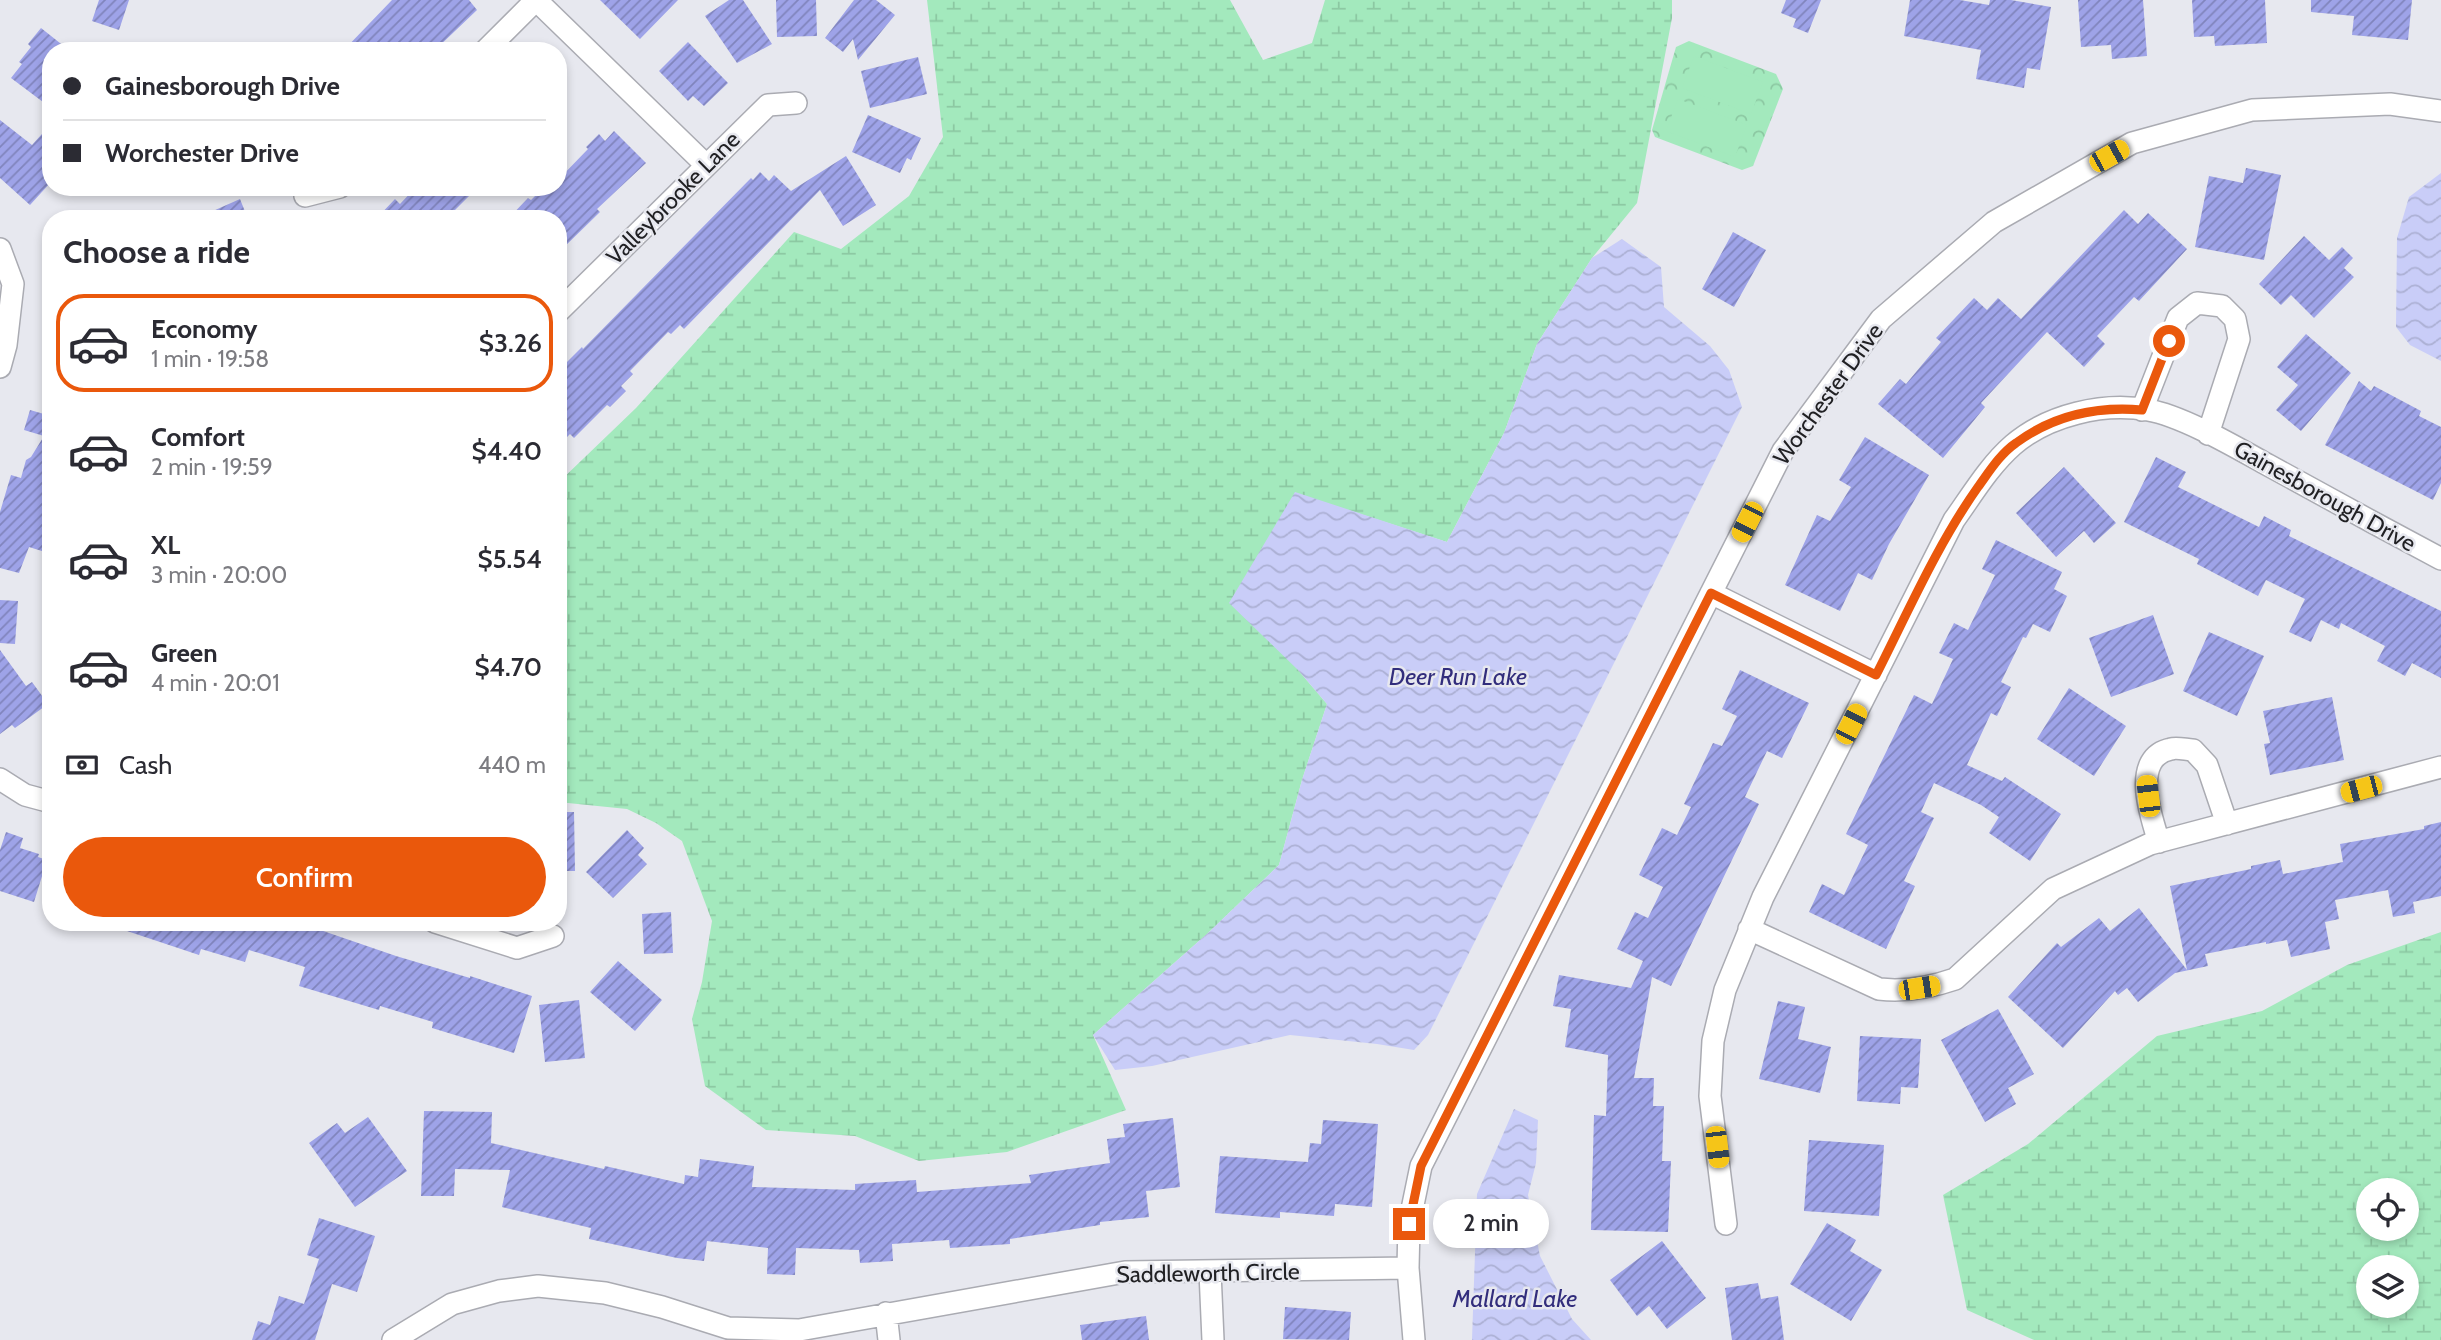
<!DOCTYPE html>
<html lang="en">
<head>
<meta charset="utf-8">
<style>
	:root { --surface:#fff; --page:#f7f7f7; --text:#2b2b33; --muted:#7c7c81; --line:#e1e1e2; --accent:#ea580c }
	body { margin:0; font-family:Cabin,sans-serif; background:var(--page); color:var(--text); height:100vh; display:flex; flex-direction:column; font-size:26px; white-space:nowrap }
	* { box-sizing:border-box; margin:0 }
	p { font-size:23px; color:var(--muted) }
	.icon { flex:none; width:38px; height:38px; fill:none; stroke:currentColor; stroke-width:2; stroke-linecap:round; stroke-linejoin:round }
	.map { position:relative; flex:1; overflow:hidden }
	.drawer { position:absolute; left:42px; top:210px; width:525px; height:721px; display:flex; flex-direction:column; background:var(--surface); border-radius:28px; box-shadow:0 4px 10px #0003 }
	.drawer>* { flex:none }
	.guide { position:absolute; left:42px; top:42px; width:525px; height:154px; border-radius:28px; box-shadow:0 4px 10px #0003; display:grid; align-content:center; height:154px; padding:0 21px; background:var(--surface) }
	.tools { position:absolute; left:2356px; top:1178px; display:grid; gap:14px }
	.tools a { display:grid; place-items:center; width:63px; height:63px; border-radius:50%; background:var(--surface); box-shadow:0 4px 10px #0003; font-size:35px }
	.end { position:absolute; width:32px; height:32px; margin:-16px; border:9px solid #ea580c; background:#fff; box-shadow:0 0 0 4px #fff }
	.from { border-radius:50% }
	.bubble { position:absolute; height:49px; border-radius:24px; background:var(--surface); box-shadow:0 4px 10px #0003; font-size:23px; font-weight:600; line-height:49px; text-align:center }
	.car { position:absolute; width:21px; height:42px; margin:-21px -10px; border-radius:9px; box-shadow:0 0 5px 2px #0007; background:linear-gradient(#f5c518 24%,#345 0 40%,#f5c518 0 76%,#345 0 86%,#f5c518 0) }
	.guide b { display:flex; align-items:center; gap:24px; height:66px; font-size:26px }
	.guide b+b { border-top:2px solid var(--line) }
	.guide i { width:18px; height:18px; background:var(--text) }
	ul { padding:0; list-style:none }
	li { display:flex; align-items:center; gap:21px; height:98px; margin:0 14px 10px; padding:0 7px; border:4px solid transparent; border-radius:28px }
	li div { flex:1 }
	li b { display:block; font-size:26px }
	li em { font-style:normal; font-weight:600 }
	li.current { border-color:var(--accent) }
	li>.icon { width:63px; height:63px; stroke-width:1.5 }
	h2 { padding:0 21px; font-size:32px; line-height:84px }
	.pay { display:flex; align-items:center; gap:18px; height:77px; padding:0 21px; font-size:26px }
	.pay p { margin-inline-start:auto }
	.button { display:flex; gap:14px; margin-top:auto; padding:14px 21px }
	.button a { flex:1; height:80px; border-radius:42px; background:var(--accent); color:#fff; font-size:28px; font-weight:600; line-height:80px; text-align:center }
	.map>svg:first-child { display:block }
	.wetland { fill:url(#wetland-marsh); fill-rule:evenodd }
	.park { fill:url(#park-crowns) }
	.pitch { fill:#a3e9bd }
	.water { fill:url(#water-waves) }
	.building { fill:url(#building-hatch) }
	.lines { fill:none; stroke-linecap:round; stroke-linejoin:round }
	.minor-casing { stroke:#aaabb2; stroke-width:24 }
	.minor { stroke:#fff; stroke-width:21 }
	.route { stroke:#ea580c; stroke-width:9 }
	.labels { text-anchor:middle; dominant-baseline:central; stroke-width:5; stroke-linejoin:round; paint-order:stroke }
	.street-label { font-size:23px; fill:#212124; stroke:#e7e8ef }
	.water-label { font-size:24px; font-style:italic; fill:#322d7c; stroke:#e7e8ef }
</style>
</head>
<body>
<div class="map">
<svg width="2441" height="1340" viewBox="0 0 2441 1340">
	<defs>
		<pattern id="wetland-marsh" width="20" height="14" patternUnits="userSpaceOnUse" patternTransform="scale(1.75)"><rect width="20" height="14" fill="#a3e9bd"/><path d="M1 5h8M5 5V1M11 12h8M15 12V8" fill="none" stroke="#8cc8a2"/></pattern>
		<pattern id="park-crowns" width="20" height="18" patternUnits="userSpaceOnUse" patternTransform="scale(1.75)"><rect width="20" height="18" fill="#a3e9bd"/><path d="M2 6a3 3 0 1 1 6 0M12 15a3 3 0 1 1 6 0" fill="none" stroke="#8cc8a2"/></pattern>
		<pattern id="water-waves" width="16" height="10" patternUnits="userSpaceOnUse" patternTransform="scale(1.75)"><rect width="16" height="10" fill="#c9cdf8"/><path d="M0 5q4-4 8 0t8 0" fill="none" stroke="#acb0d4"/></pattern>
		<pattern id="building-hatch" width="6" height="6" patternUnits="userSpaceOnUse" patternTransform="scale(1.75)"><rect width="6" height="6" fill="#9ea3e8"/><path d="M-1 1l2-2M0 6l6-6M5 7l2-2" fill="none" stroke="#8084bc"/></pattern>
	</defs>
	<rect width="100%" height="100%" fill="#e7e8ef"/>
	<path class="wetland" d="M927,0H1230L1263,60L1312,43L1325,0H1672V18L1637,203L1592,258L1537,344L1504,433L1447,542L1295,493L1298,670L1327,704L1302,780L1279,865L1208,933L1093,1035L1126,1110L1007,1152L919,1161L855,1136L766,1130L705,1086L692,1019L702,982L712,921L682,841L656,823L627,809L558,802V483L636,408L794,232L841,249L909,196L943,137Z
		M2441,932V1340H2034L1967,1310L1943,1195L2028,1144L2157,1036L2262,1011L2347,965ZM2368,1190H2406V1228H2368ZM2368,1267H2406V1306H2368Z"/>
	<path class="park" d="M1689,41L1776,74L1783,89L1753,166L1742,170L1655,137L1652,130L1676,47Z"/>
	<path class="pitch" d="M1694,56L1763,82L1751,114L1682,88Z
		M1678,99L1747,125L1735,157L1666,131Z"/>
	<path class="water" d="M2441,173V361L2410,345L2396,327L2397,238L2409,197Z
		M1622,239L1661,267L1664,307L1710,346L1729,370L1742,407L1428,1035L1414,1050L1377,1044L1290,1035L1152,1066L1115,1070L1093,1035L1208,933L1279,865L1302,780L1327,704L1298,670L1229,603L1295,492L1447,542L1504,433L1537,344L1592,258Z
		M1514,1109L1538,1120L1536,1163L1528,1195L1540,1256L1572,1319L1591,1340H1472L1477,1194Z"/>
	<path class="building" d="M99,0H129L119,30L92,21Z
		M392,0H469L477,10L434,51H343Z
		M600,0H678L640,39Z
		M729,0H743L772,44L737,63L705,16Z
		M776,0H816L817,36L777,37Z
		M854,0H876L895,15L858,60L853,39L843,52L825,38Z
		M1786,0H1821L1808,33L1793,27L1796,19L1781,13Z
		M1910,0H1960L1989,5L1990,0H2011L2051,7L2040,70L2027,68L2024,88L1976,79L1981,50L1904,36Z
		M2078,0H2143L2147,56L2112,59L2111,45L2081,47Z
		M2192,0H2265L2267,43L2215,46L2214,36L2194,37Z
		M2311,0H2412L2408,40L2352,35L2354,16L2311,12Z
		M41,28L70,51H51V108L11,78L22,64L19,62L31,47L28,44Z
		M688,42L728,83L704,106L693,96L688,101L659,71Z
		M918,57L927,94L870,108L861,71Z
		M868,115L921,138L911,160L907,158L900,173L852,152Z
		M0,120L32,145L51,124V182L30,205L0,178Z
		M614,131L646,163L597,209L600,212L558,253V219H508L528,198L531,200L544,187H558V180L588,149L586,147L599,134L605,141Z
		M846,156L876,205L843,226L820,190L684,329L680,325L671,334L668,332L630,371L633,374L621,386L626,391L610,407L607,405L574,438L570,434L558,446V375L567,366L565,364L582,347L583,349L751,178L753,180L760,172L769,181L774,175L791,191Z
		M2246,168L2281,175L2264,260L2195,247L2209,176L2243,183Z
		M416,187H478L446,219H376L395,199L400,204Z
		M240,199L248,219H195Z
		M2124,210L2138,224L2148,213L2187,249L2139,301L2134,297L2097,336L2105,344L2084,367L2047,332L1981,403L1985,407L1943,458L1878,404L1900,379L1906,384L1941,342L1936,338L1974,298L1987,310L1998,298L2021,319Z
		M1733,232L1766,250L1734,307L1702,289Z
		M2304,236L2329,260L2342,247L2353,258L2344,268L2354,277L2314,318L2291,295L2281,305L2259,284Z
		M2306,334L2351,373L2301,431L2276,410L2298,385L2277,367Z
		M2359,381L2371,391L2374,386L2421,411L2419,416L2441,427V483L2433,500L2325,445Z
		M30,410L51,416V533L45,552L29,547L19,573L0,568V512L11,475L21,478L26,460L31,457L44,436L24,430Z
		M1865,437L1929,475L1889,544L1872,580L1858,573L1840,611L1785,585L1817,515L1830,521L1851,487L1839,480Z
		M2156,457L2186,472L2178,487L2259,527L2264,516L2291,530L2289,536L2441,611V678L2412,663L2405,676L2377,661L2385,646L2341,623L2339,629L2321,620L2311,642L2289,632L2305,599L2266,580L2258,596L2197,564L2199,559L2124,522Z
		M2064,467L2116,523L2094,543L2084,531L2056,557L2016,513Z
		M1996,540L2062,572L2054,589L2067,596L2050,632L2033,624L2026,638L2023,637L2001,682L2011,687L1997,716L1991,713L1967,765L2002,781L2005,777L2061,814L2030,861L1989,833L1999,817L1981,805L1934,783L1921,812L1934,818L1904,881L1915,886L1886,949L1809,912L1822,884L1844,895L1868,845L1846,834L1914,695L1932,704L1953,659L1939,653L1954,623L1968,630L1995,575L1982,569Z
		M0,600L18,601L15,644L0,643Z
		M2153,615L2174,674L2111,697L2089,638Z
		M2209,632L2264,656L2237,716L2183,691Z
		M0,650L26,686L32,682L48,704L15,728L12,725L0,734Z
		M1740,670L1809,703L1782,758L1767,751L1745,797L1759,804L1671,986L1652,977L1634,1078H1654L1653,1106H1664L1662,1161H1671L1668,1232L1591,1230L1594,1115L1606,1116L1608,1055L1565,1047L1571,1009L1553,1006L1559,975L1631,988L1643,961L1617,949L1635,912L1648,918L1663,887L1639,875L1662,828L1677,835L1691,807L1684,804L1713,743L1722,746L1737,716L1722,709Z
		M2069,688L2126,726L2094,776L2037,739Z
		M2332,697L2344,760L2270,775L2264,744L2270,743L2263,711Z
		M558,812H574L575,871H558Z
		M2441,822V896L2413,902L2415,913L2393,917L2388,890L2335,900L2339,919L2325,922L2330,949L2291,957L2287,940L2266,944V942L2205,954L2208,966L2175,973L2138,1002L2127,988L2118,995L2115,991L2063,1048L2008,997L2057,943L2061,947L2099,918L2110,931L2139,908L2187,970L2170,886L2251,869V866L2280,860L2283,874L2343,862L2340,844L2424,829V826Z
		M627,830L644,848L638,855L647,864L613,898L586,872Z
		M6,832L23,838L20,848L39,854L38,857L47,860L34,902L0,891V850Z
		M671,912L673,953L644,954L642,914Z
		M112,922H297L396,956L470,978V976L532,996L514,1053L432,1028L433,1022L380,1006L379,1010L299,986L305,967L249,950L245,962L201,949L199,955L112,926Z
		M618,961L662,1000L635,1031L590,992Z
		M579,1000L585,1058L545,1062L539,1005Z
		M1778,1001L1805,1007L1798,1039L1831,1047L1820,1093L1759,1079Z
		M1998,1009L2034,1074L2008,1088L2016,1104L1985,1122L1941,1040Z
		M1860,1036L1921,1039L1918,1088L1901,1087L1900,1104L1857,1101Z
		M424,1111L492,1112L491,1143L604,1169L605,1166L684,1184L685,1175L698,1177L700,1159L754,1166L752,1187L855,1190V1184L916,1180L917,1192L1031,1183L1029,1175L1110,1163L1107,1139L1125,1137L1123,1124L1173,1118L1180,1187L1146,1191L1149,1217L1100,1222V1225L1010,1239V1244L950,1248L949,1240L892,1244L893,1261L860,1263L859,1250L796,1248L795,1275L767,1274L768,1248L707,1241L704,1261L677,1258L589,1239L591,1228L502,1207L510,1170L455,1169L454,1196H421Z
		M368,1117L407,1171L355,1207L309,1143L337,1123L345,1133Z
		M1323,1120L1378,1124L1372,1207L1335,1204L1334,1216L1280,1212V1218L1215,1213L1220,1156L1308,1162L1310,1143L1321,1144Z
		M1809,1140L1884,1145L1879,1216L1804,1211Z
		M319,1218L375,1236L357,1292L332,1284L315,1340H252L258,1321L270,1325L279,1296L304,1304L319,1259L307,1255Z
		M1827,1223L1856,1240L1850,1251L1882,1270L1851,1321L1790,1284Z
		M1662,1241L1706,1298L1667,1329L1649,1306L1637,1316L1610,1280Z
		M1758,1283L1761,1299L1778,1296L1784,1340H1732L1725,1288Z
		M1285,1307L1351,1312L1349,1340L1283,1339Z
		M1146,1316L1149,1340H1082L1080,1325Z"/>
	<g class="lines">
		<defs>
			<path id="minor" d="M536,0L706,165
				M485,51L536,0
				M305,196L340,187
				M0,249L13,284L6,345L0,367
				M558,312L768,105L796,103
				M2142,410L2178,318L2197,303L2222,306L2235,319L2239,339L2208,434
				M1711,593L1876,675
				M0,779L25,795L51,802
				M2159,842C2151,817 2130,757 2171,749C2177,747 2187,750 2193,750L2207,765L2227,824
				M435,922L517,948L553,936
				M1749,929L1879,989C1906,992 1929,988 1955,979L2053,889L2150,844L2441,767
				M1726,1224L1710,1096L1713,1041L1725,990L1763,897L1954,520C1972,495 1989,466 2013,445C2048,415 2103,402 2148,410C2183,416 2237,448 2268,465C2326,497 2383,528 2441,559
				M1210,1272L1213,1340
				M886,1313L889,1340
				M393,1340L452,1304L499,1291L538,1286L605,1293L662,1307L728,1328L799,1330L1125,1272L1408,1268
				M1414,1340L1408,1268L1409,1224L1421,1166L1783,451L1881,319L1994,222L2132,143L2252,110L2390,104L2441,111"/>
		</defs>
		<use href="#minor" class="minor-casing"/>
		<use href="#minor" class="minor"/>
	</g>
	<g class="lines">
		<path class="route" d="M1409,1224L1421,1166L1711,593L1876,675C1908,612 1937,545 1978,487C1989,472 2000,454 2016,443C2054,415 2096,406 2142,410L2169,341"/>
	</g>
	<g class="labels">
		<g class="street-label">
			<text transform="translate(673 198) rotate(-45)">Valleybrooke Lane</text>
			<text transform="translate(1828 394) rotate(-54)">Worchester Drive</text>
			<text transform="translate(2325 496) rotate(29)">Gainesborough Drive</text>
			<text transform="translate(1208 1273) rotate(-1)">Saddleworth Circle</text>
		</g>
		<g class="water-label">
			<text x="1458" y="676">Deer Run Lake</text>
			<text x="1515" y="1298">Mallard Lake</text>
		</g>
	</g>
</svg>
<div class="tools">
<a><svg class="icon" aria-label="locate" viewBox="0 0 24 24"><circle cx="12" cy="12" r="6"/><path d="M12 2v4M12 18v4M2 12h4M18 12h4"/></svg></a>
<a><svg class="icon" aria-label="layers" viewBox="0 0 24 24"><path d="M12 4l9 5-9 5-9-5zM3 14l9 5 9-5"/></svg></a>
</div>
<i class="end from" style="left:2169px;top:341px"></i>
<i class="end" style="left:1409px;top:1224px"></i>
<div class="bubble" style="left:1433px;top:1199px;width:116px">2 min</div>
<i class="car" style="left:2109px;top:156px;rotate:61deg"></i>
<i class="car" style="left:1747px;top:522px;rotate:207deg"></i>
<i class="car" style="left:1851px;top:724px;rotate:27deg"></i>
<i class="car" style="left:2361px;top:789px;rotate:255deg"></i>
<i class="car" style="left:2148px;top:796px;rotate:353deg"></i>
<i class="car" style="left:1919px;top:988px;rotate:81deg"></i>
<i class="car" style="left:1717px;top:1147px;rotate:173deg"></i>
<div class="guide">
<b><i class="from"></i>Gainesborough Drive</b>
<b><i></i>Worchester Drive</b>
</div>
<section class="drawer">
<h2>Choose a ride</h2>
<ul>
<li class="current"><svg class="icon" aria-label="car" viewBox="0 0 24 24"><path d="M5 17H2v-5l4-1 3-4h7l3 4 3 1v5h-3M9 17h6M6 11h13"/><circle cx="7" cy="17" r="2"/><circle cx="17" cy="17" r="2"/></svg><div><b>Economy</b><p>1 min · 19:58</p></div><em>$3.26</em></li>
<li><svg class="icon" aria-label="car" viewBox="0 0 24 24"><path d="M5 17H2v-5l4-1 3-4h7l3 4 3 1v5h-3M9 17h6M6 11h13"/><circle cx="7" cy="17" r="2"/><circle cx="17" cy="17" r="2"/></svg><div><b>Comfort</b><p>2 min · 19:59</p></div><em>$4.40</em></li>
<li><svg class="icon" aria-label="car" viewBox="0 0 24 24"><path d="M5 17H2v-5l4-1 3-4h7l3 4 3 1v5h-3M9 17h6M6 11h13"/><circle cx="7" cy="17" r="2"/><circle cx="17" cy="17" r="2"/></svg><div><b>XL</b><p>3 min · 20:00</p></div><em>$5.54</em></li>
<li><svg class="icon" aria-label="car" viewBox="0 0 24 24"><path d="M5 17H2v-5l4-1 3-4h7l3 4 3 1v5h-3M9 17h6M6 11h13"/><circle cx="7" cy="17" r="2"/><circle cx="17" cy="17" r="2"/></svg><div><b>Green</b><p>4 min · 20:01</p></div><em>$4.70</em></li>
</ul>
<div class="pay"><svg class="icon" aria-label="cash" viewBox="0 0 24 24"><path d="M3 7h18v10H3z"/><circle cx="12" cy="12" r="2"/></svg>Cash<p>440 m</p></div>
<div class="button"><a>Confirm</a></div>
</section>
</div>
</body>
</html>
